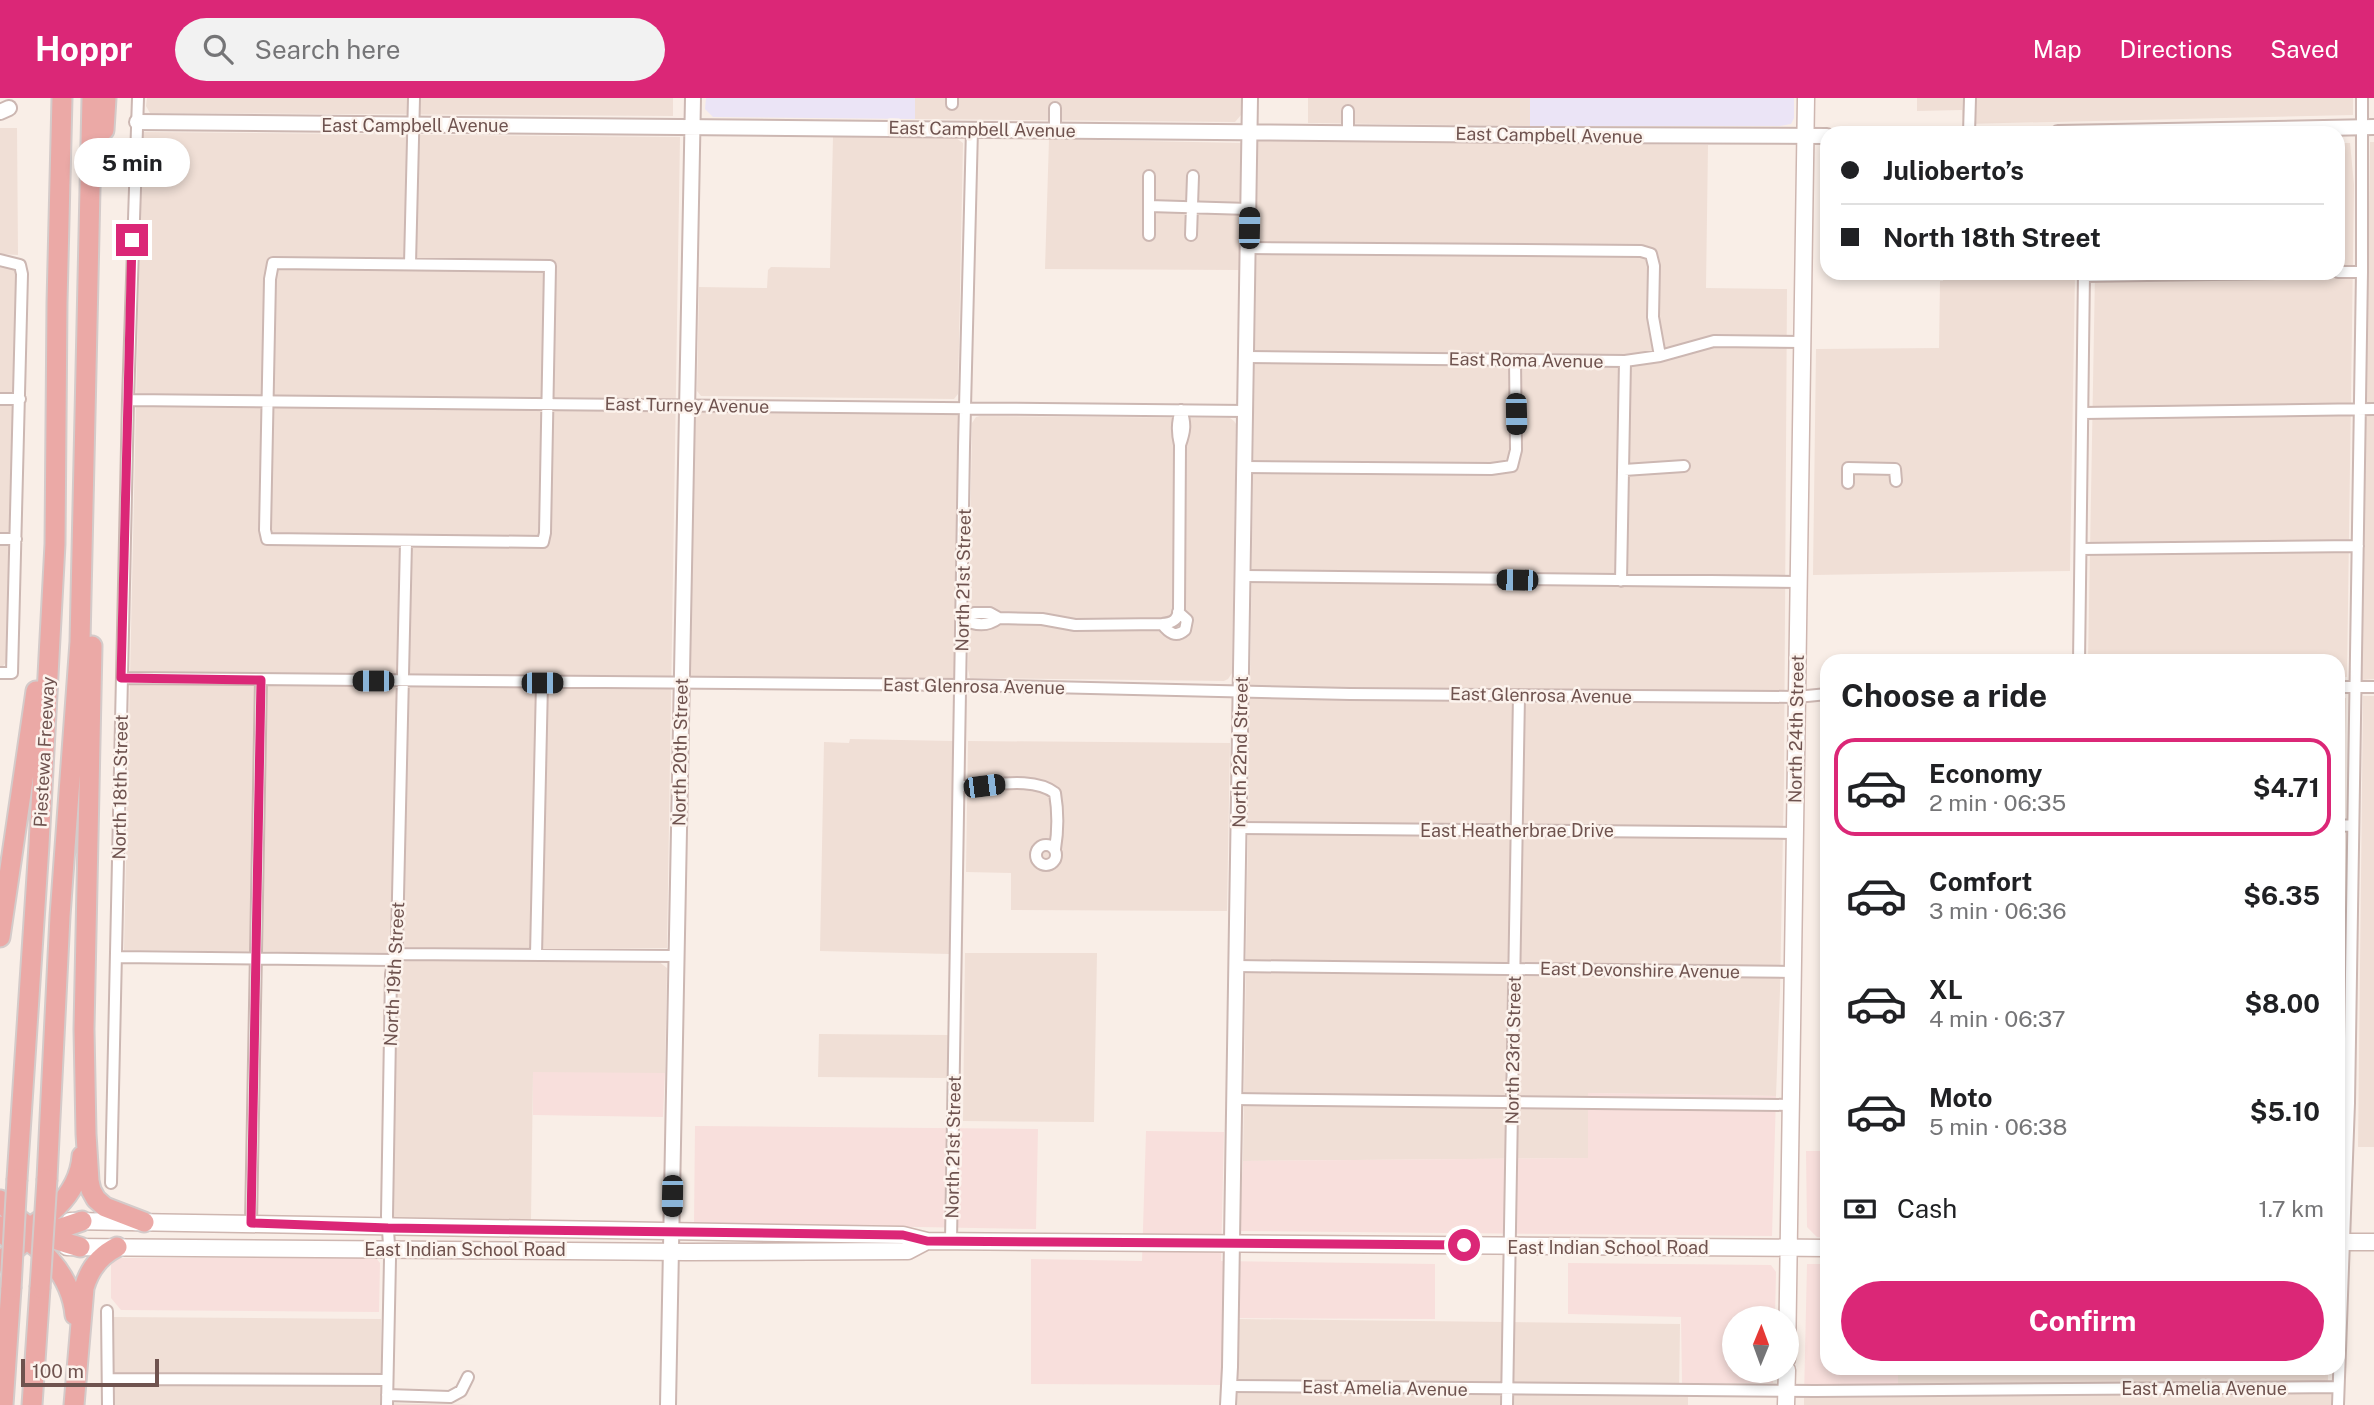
<!DOCTYPE html>
<html lang="en">
<head>
<meta charset="utf-8">
<style>
	:root { --surface:#fff; --page:#f2f2f2; --text:#202124; --muted:#757577; --line:#e0e0e0; --accent:#db2777 }
	body { margin:0; font-family:"Public Sans",sans-serif; background:var(--page); color:var(--text); height:100vh; display:flex; flex-direction:column; font-size:26px; white-space:nowrap }
	* { box-sizing:border-box; margin:0 }
	p { font-size:23px; color:var(--muted) }
	.icon { flex:none; width:38px; height:38px; fill:none; stroke:currentColor; stroke-width:2; stroke-linecap:round; stroke-linejoin:round }
	.map { position:relative; flex:1; overflow:hidden }
	.panel { position:absolute; left:1820px; top:556px; width:525px; height:721px; display:flex; flex-direction:column; background:var(--surface); border-radius:21px; box-shadow:0 4px 10px #0003 }
	.panel>* { flex:none }
	.guide { position:absolute; left:1820px; top:28px; width:525px; height:154px; border-radius:21px; box-shadow:0 4px 10px #0003; display:grid; align-content:center; height:154px; padding:0 21px; background:var(--surface) }
	.needle { width:46px; rotate:1deg }
	.fabs { position:absolute; left:1722px; top:1208px; display:grid; gap:14px }
	.fabs a { display:grid; place-items:center; width:77px; height:77px; border-radius:50%; background:var(--surface); box-shadow:0 4px 10px #0003; font-size:35px }
	.scale { position:absolute; left:21px; bottom:18px; width:138px; box-sizing:border-box; padding-left:7px; border:4px solid #6f534f; border-top:0; font-size:19px; line-height:24px; white-space:nowrap; color:#6f534f; -webkit-text-stroke:5px #fcf3ed; paint-order:stroke }
	.end { position:absolute; width:32px; height:32px; margin:-16px; border:9px solid #db2777; background:#fff; box-shadow:0 0 0 4px #fff }
	.from { border-radius:50% }
	.bubble { position:absolute; height:49px; border-radius:24px; background:var(--surface); box-shadow:0 4px 10px #0003; font-size:23px; font-weight:700; line-height:49px; text-align:center }
	.car { position:absolute; width:21px; height:42px; margin:-21px -10px; border-radius:9px; box-shadow:0 0 5px 2px #0007; background:linear-gradient(#222 24%,#8ab4d8 0 40%,#222 0 76%,#8ab4d8 0 86%,#222 0) }
	.guide b { display:flex; align-items:center; gap:24px; height:66px; font-size:26px }
	.guide b+b { border-top:2px solid var(--line) }
	.guide i { width:18px; height:18px; background:var(--text) }
	ul { padding:0; list-style:none }
	li { display:flex; align-items:center; gap:21px; height:98px; margin:0 14px 10px; padding:0 7px; border:4px solid transparent; border-radius:21px }
	li div { flex:1 }
	li b { display:block; font-size:26px }
	li em { font-style:normal; font-weight:700 }
	li.selected { border-color:var(--accent) }
	li>.icon { width:63px; height:63px; stroke-width:1.5 }
	h2 { padding:0 21px; font-size:32px; line-height:84px }
	.pay { display:flex; align-items:center; gap:18px; height:77px; padding:0 21px; font-size:26px }
	.pay p { margin-inline-start:auto }
	.cta { display:flex; gap:14px; margin-top:auto; padding:14px 21px }
	.cta a { flex:1; height:80px; border-radius:42px; background:var(--accent); color:#fff; font-size:28px; font-weight:700; line-height:80px; text-align:center }
	header { display:flex; align-items:center; gap:42px; box-sizing:border-box; height:98px; padding:0 35px; background:var(--accent); color:#fff }
	header strong { font-size:33px }
	nav { display:flex; gap:38px; margin-inline-start:auto; font-size:24px }
	.search { width:490px; height:63px; background:var(--page); display:flex; align-items:center; gap:18px; box-sizing:border-box; padding:0 24px; border-radius:38px; color:var(--muted); font-size:26px }
	.map>svg:first-child { display:block }
	.residential { fill:#f0dfd6 }
	.commercial { fill:#f8dfdc }
	.education { fill:#ebe4f6 }
	.lines { fill:none; stroke-linecap:round; stroke-linejoin:round }
	.minor-casing { stroke:#ccb7b2; stroke-width:14 }
	.tertiary-casing { stroke:#ccb7b2; stroke-width:18 }
	.secondary-casing { stroke:#ceb6b0; stroke-width:19 }
	.motorway-casing { stroke:#d4cbca; stroke-width:23 }
	.minor { stroke:#fff; stroke-width:10 }
	.tertiary { stroke:#fff; stroke-width:14 }
	.secondary { stroke:#fff; stroke-width:16 }
	.motorway { stroke:#eba9a6; stroke-width:19 }
	.motorway-bridge-casing { stroke:#d4cbca; stroke-width:23; stroke-linecap:butt }
	.motorway-bridge { stroke:#eba9a6; stroke-width:19 }
	.route { stroke:#db2777; stroke-width:9 }
	.labels { text-anchor:middle; dominant-baseline:central; stroke-width:5; stroke-linejoin:round; paint-order:stroke }
	.street-label { font-size:18px; fill:#6f534f; stroke:#fcf3ed }
</style>
</head>
<body>
<header>
<strong>Hoppr</strong>
<div class="search"><svg class="icon" aria-label="search" viewBox="0 0 24 24"><circle cx="10" cy="10" r="6"/><path d="M15 15l6 6"/></svg>Search here</div>
<nav><a>Map</a><a>Directions</a><a>Saved</a></nav>
</header>
<div class="map">
<svg width="2374" height="1307" viewBox="0 0 2374 1307">
	<rect width="100%" height="100%" fill="#f9eee7"/>
	<path class="residential" d="M147,0H673V18L150,15L146,8Z
		M915,0H1242L1241,17L1235,24L915,21Z
		M1308,0H1530V28L1308,25Z
		M1917,0H2353V17L1963,26L1962,12L1917,13Z
		M0,30H17L18,157L0,156Z
		M142,34L680,39L667,850L386,855L124,852Z
		M833,39L956,40L963,45L958,296L954,301L701,298L697,293L699,189L767,190L768,172L771,169L830,170Z
		M1049,41L1241,45L1243,50L1240,172L1045,171Z
		M1258,42L1708,47L1706,190L1787,191L1784,681L1780,892L1776,998L1589,995L1588,1060L1243,1063Z
		M2370,44H2374V581L2362,582Z
		M2338,45H2350L2354,87L2347,579H2338V564H2088L2095,175H2338Z
		M0,168H12L17,175L9,561L3,568H0Z
		M1943,175H2075L2070,473L1813,477L1816,251L1939,250L1940,183H1943Z
		M695,313L959,317L954,582L688,579Z
		M980,318L1230,320L1234,323L1236,326L1232,575L1228,581L1224,583L970,580L968,571L972,325L976,319Z
		M2363,598H2374V1049H2358Z
		M2338,600H2346L2338,898Z
		M850,641L953,643L949,856L820,853L824,644L849,645Z
		M968,643L1230,645L1227,813L1011,812V775L966,774Z
		M965,855H1097L1094,1024L963,1023Z
		M407,862L658,863L667,870L665,975H533L531,1122L403,1123L392,1118L395,879L401,866Z
		M819,936L948,937V980L818,979Z
		M113,1219L381,1221V1305L474,1307H112Z
		M1238,1221L1680,1226L1679,1299H1688V1307H1237Z
		M1898,1270L2328,1271V1295H2333V1307H1804V1300L1898,1299Z"/>
	<path class="commercial" d="M533,974L665,975L663,1019L533,1017Z
		M1588,995L1776,998L1772,1138L1239,1133L1243,1063L1588,1060Z
		M695,1028L1038,1031L1036,1131L694,1125Z
		M1146,1033L1224,1034L1221,1163L1435,1166V1221L1223,1220L1221,1287L1031,1286V1161L1142,1163Z
		M1806,1053H1827V1140L1817,1139L1807,1129Z
		M121,1160H376L380,1165L379,1214L121,1212L111,1200V1163Z
		M1568,1165L1771,1167L1776,1174L1775,1220H1734V1272H1774L1773,1285H1682L1681,1219L1568,1216Z
		M1807,1166H1827V1270L1898,1271V1299L1804,1300Z"/>
	<path class="education" d="M706,0H915V21L713,19L705,11Z
		M1530,0H1794V20L1791,26L1780,28H1530Z"/>
	<g class="lines">
		<defs>
			<path id="minor" d="M952,6V0
				M1055,10V32
				M1348,34V13
				M1969,35L1970,0
				M1149,108L1249,111
				M1149,137V78
				M1191,137L1193,78
				M1249,150L1641,153L1651,156L1654,168L1653,219L1660,258
				M0,162L20,167L22,176L12,575H0
				M273,165L550,168L545,435L543,444L267,441L265,432L270,181Z
				M410,166L414,0
				M2338,174H2362
				M2084,178L2276,175
				M1247,259L1625,263L1660,258L1714,243L1802,244
				M0,301H20
				M128,302L1246,313
				M2083,315L2374,311
				M1180,347C1185,333 1186,326 1181,312
				M1245,369L1491,371L1512,368L1516,352L1515,262
				M1624,372L1684,368
				M1848,385V370L1895,371L1896,383
				M0,441H16
				M2081,451L2358,448
				M1243,478L1798,484
				M1621,483L1625,263
				M962,520L974,515H990L999,520L1042,521L1075,527L1162,526C1173,525 1178,522 1179,511L1180,347C1177,334 1177,325 1181,312
				M962,520C975,528 987,529 999,520
				M1162,526C1169,535 1176,540 1185,532L1187,522L1178,514
				M2079,564L2084,175
				M122,580L961,587L1350,596L1797,599L1827,596
				M2338,589H2374
				M960,688C987,689 1032,677 1055,695C1058,713 1058,733 1055,751
				M2338,728L2353,727
				M1239,730L1795,735
				M1036 757a10 10 0 1 1 20 0a10 10 0 1 1-20 0Z
				M396,856L676,858
				M536,857L542,585
				M117,859L394,862
				M1236,868L1792,874
				M1234,1001L1790,1007
				M111,1085L128,302L138,0
				M251,1125L261,582
				M951,1143L964,349L972,31
				M107,1213L108,1307
				M108,1281L387,1282
				M1230,1288L1815,1293L2338,1289
				M387,1297L450,1299L461,1293L468,1279
				M387,1307L390,1161L387,1118L391,876L397,843L406,444
				M1507,1307L1519,597
				M2338,1307L2349,1005L2362,174V0"/>
			<path id="tertiary" d="M0,14L9,10
				M137,24L1534,37L1827,38
				M2058,35L2374,29
				M668,1307L693,0
				M1228,1307L1230,1269L1250,0"/>
			<path id="secondary" d="M70,1123L903,1137L927,1143L1827,1150
				M2338,1144H2374
				M67,1149L686,1154L908,1153L927,1143
				M1787,1261L1806,0
				M1786,1307L1787,1272"/>
			<path id="motorway" d="M104,32L106,0
				M92,548L84,931L86,1036L89,1083L91,1092L96,1101L105,1109L144,1124
				M0,839L36,593
				M17,1081L39,747L55,446L57,205L62,0
				M47,1081L60,818L80,544L92,0
				M0,1102C22,1130 47,1140 80,1149
				M0,1128C38,1142 71,1175 75,1217
				M7,1139C43,1127 79,1098 82,1058
				M0,1164L26,1142L82,1123
				M3,1307L11,1190
				M32,1307L40,1190
				M74,1307L84,1190C89,1172 99,1158 117,1149"/>
		</defs>
		<use href="#minor" class="minor-casing"/>
		<use href="#tertiary" class="tertiary-casing"/>
		<use href="#secondary" class="secondary-casing"/>
		<use href="#motorway" class="motorway-casing"/>
		<use href="#minor" class="minor"/>
		<use href="#tertiary" class="tertiary"/>
		<use href="#secondary" class="secondary"/>
		<use href="#motorway" class="motorway"/>
		<defs>
			<path id="motorway-bridge" d="M11,1190L17,1081
				M40,1190L47,1081"/>
		</defs>
		<use href="#motorway-bridge" class="motorway-bridge-casing"/>
		<use href="#motorway-bridge" class="motorway-bridge"/>
	</g>
	<g class="lines">
		<path class="route" d="M132,142L121,580L261,582L251,1125L388,1130L903,1137L927,1143L1464,1147"/>
	</g>
	<g class="labels">
		<g class="street-label">
			<text x="415" y="27">East Campbell Avenue</text>
			<text transform="translate(982 31) rotate(1)">East Campbell Avenue</text>
			<text transform="translate(1549 37) rotate(1)">East Campbell Avenue</text>
			<text transform="translate(1526 262) rotate(1)">East Roma Avenue</text>
			<text transform="translate(687 307) rotate(1)">East Turney Avenue</text>
			<text transform="translate(963 482) rotate(-89)">North 21st Street</text>
			<text transform="translate(974 588) rotate(1)">East Glenrosa Avenue</text>
			<text transform="translate(1541 597) rotate(1)">East Glenrosa Avenue</text>
			<text transform="translate(1796 631) rotate(-89)">North 24th Street</text>
			<text transform="translate(44 654) rotate(-87)">Piestewa Freeway</text>
			<text transform="translate(680 654) rotate(-89)">North 20th Street</text>
			<text transform="translate(1240 654) rotate(-89)">North 22nd Street</text>
			<text transform="translate(120 689) rotate(-89)">North 18th Street</text>
			<text x="1517" y="732">East Heatherbrae Drive</text>
			<text transform="translate(1640 872) rotate(1)">East Devonshire Avenue</text>
			<text transform="translate(394 876) rotate(-87)">North 19th Street</text>
			<text transform="translate(1513 952) rotate(-89)">North 23rd Street</text>
			<text transform="translate(953 1049) rotate(-89)">North 21st Street</text>
			<text x="1608" y="1149">East Indian School Road</text>
			<text x="465" y="1151">East Indian School Road</text>
			<text transform="translate(1385 1290) rotate(1)">East Amelia Avenue</text>
			<text x="2204" y="1290">East Amelia Avenue</text>
		</g>
	</g>
</svg>
<div class="fabs">
<a><svg class="needle" viewBox="-14 -14 28 28"><path d="M0-13l5 13h-10z" fill="#e53935"/><path d="M0 13l5-13h-10z" fill="#757577"/></svg></a>
</div>
<div class="scale">100 m</div>
<i class="end from" style="left:1464px;top:1147px"></i>
<i class="end" style="left:132px;top:142px"></i>
<div class="bubble" style="left:74px;top:40px;width:116px">5 min</div>
<i class="car" style="left:1249px;top:130px;rotate:1deg"></i>
<i class="car" style="left:1516px;top:316px;rotate:179deg"></i>
<i class="car" style="left:1517px;top:482px;rotate:271deg"></i>
<i class="car" style="left:373px;top:583px;rotate:270deg"></i>
<i class="car" style="left:542px;top:585px;rotate:90deg"></i>
<i class="car" style="left:984px;top:688px;rotate:83deg"></i>
<i class="car" style="left:672px;top:1098px;rotate:181deg"></i>
<div class="guide">
<b><i class="from"></i>Julioberto’s</b>
<b><i></i>North 18th Street</b>
</div>
<section class="panel">
<h2>Choose a ride</h2>
<ul>
<li class="selected"><svg class="icon" aria-label="car" viewBox="0 0 24 24"><path d="M5 17H2v-5l4-1 3-4h7l3 4 3 1v5h-3M9 17h6M6 11h13"/><circle cx="7" cy="17" r="2"/><circle cx="17" cy="17" r="2"/></svg><div><b>Economy</b><p>2 min · 06:35</p></div><em>$4.71</em></li>
<li><svg class="icon" aria-label="car" viewBox="0 0 24 24"><path d="M5 17H2v-5l4-1 3-4h7l3 4 3 1v5h-3M9 17h6M6 11h13"/><circle cx="7" cy="17" r="2"/><circle cx="17" cy="17" r="2"/></svg><div><b>Comfort</b><p>3 min · 06:36</p></div><em>$6.35</em></li>
<li><svg class="icon" aria-label="car" viewBox="0 0 24 24"><path d="M5 17H2v-5l4-1 3-4h7l3 4 3 1v5h-3M9 17h6M6 11h13"/><circle cx="7" cy="17" r="2"/><circle cx="17" cy="17" r="2"/></svg><div><b>XL</b><p>4 min · 06:37</p></div><em>$8.00</em></li>
<li><svg class="icon" aria-label="car" viewBox="0 0 24 24"><path d="M5 17H2v-5l4-1 3-4h7l3 4 3 1v5h-3M9 17h6M6 11h13"/><circle cx="7" cy="17" r="2"/><circle cx="17" cy="17" r="2"/></svg><div><b>Moto</b><p>5 min · 06:38</p></div><em>$5.10</em></li>
</ul>
<div class="pay"><svg class="icon" aria-label="cash" viewBox="0 0 24 24"><path d="M3 7h18v10H3z"/><circle cx="12" cy="12" r="2"/></svg>Cash<p>1.7 km</p></div>
<div class="cta"><a>Confirm</a></div>
</section>
</div>
</body>
</html>
